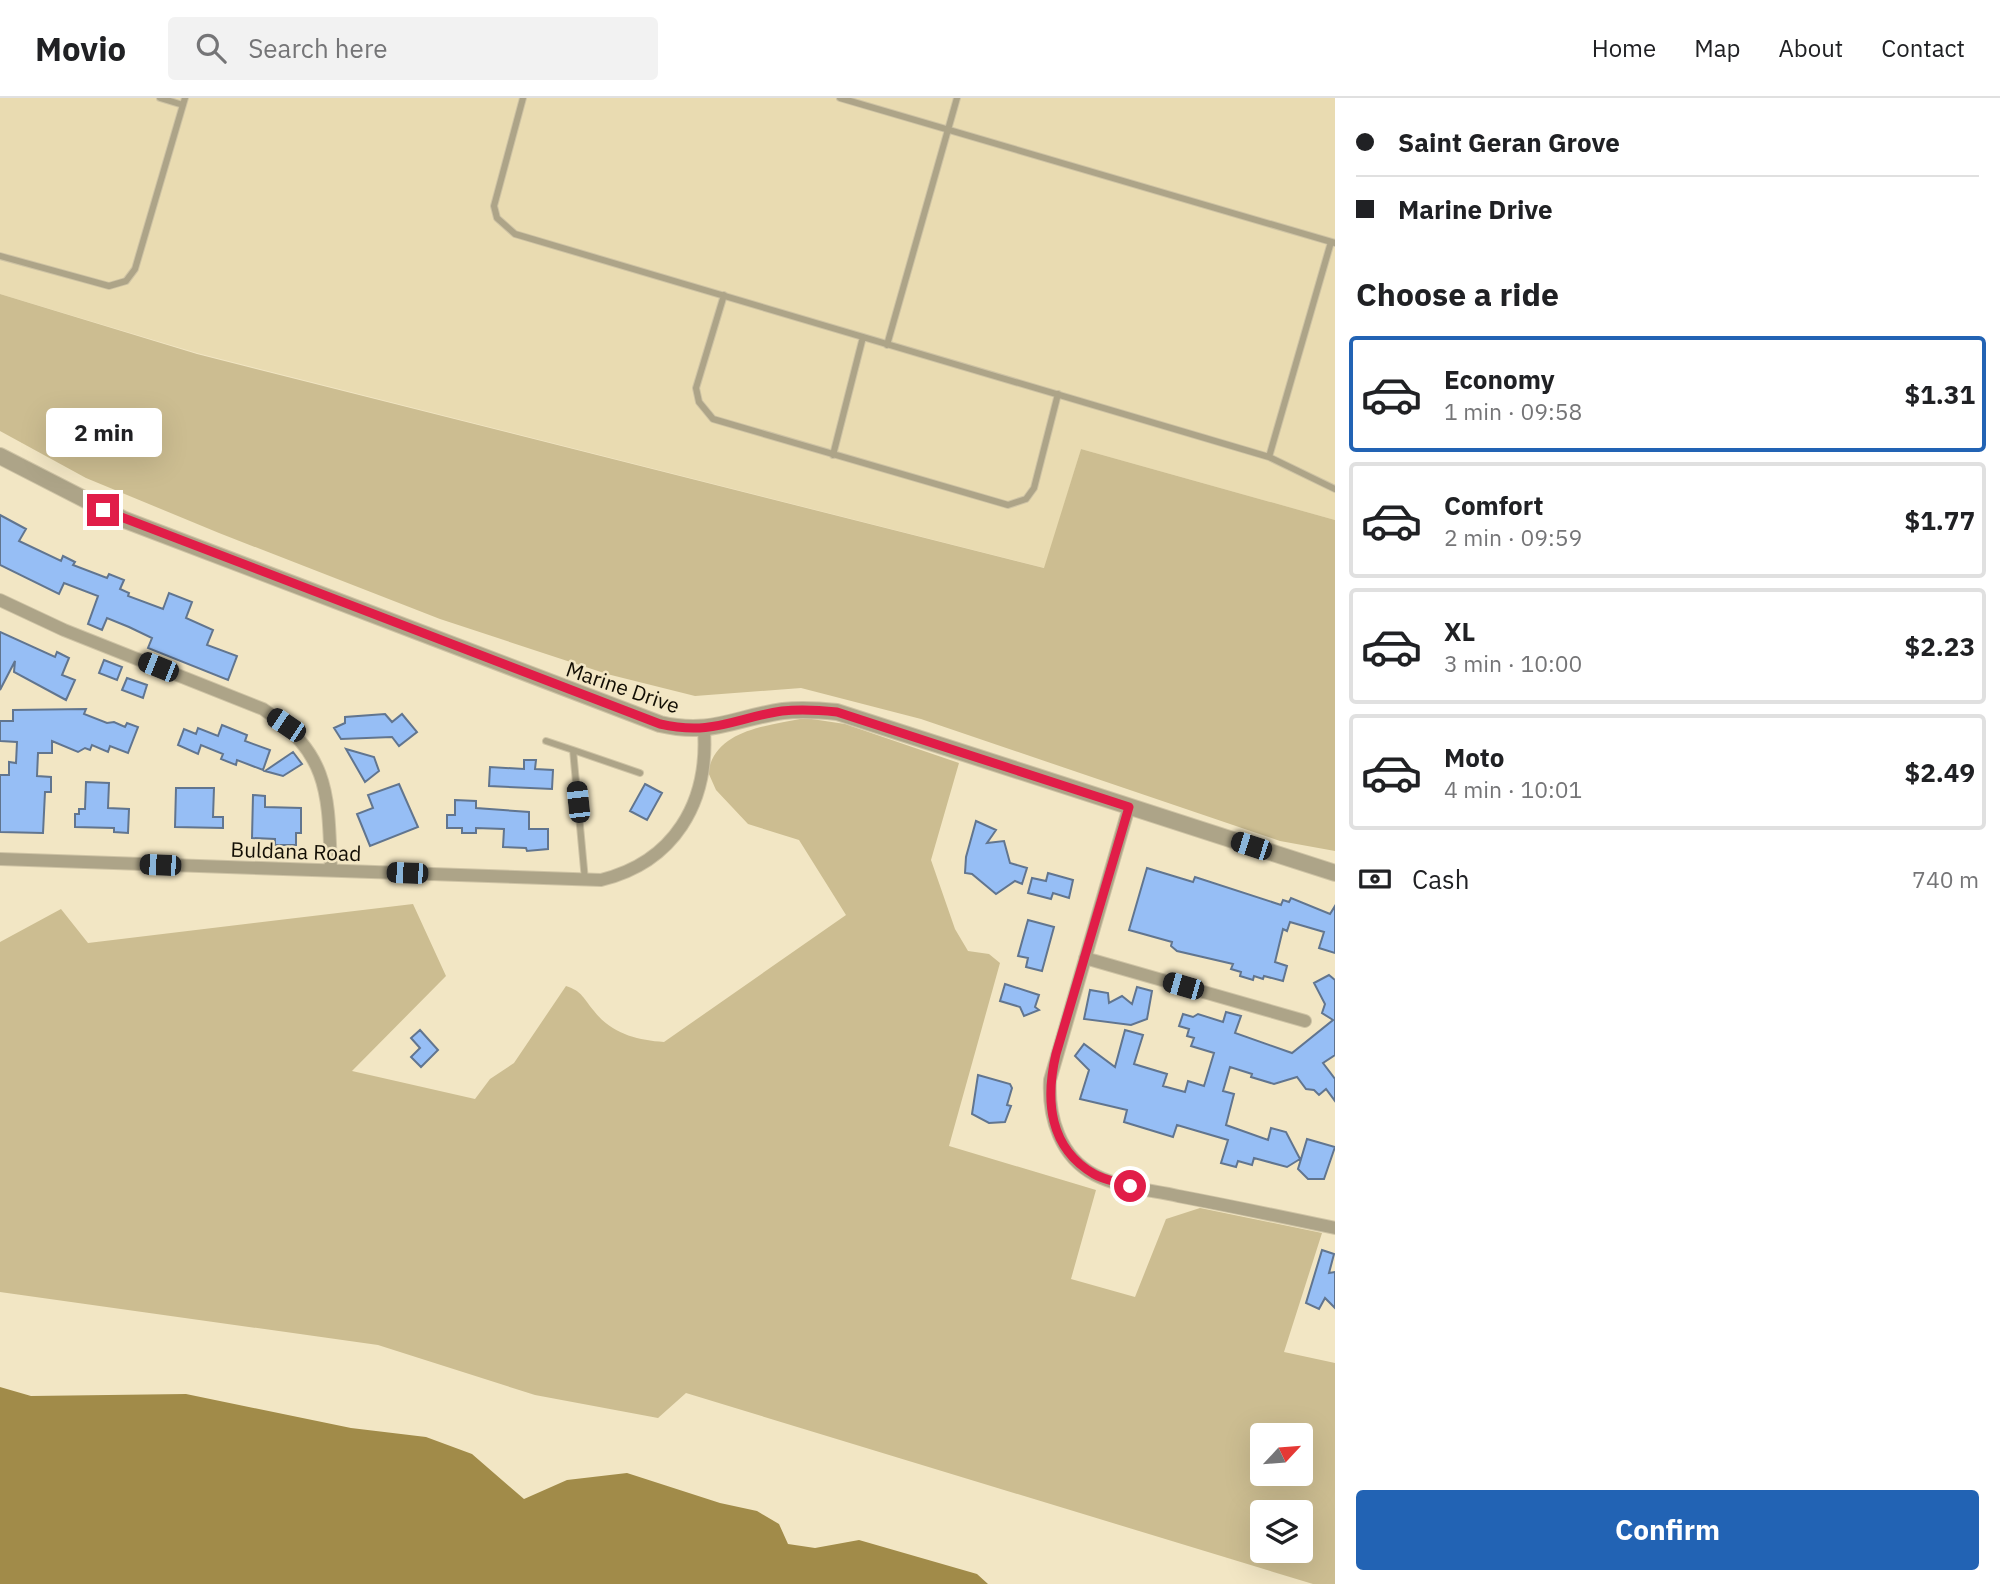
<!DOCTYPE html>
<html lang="en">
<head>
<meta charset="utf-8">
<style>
	:root { --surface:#fff; --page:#f2f2f2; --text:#202124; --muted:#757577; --line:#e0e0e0; --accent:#2263b4 }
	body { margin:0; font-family:"IBM Plex Sans",sans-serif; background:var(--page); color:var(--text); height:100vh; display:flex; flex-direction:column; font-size:26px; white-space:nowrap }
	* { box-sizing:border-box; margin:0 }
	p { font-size:23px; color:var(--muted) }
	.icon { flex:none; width:38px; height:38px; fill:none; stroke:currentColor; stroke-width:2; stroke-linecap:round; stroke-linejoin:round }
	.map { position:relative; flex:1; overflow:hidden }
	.drawer { display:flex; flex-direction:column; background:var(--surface); width:665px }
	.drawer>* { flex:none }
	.banner { display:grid; align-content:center; height:154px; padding:0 21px; background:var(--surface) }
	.needle { width:46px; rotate:64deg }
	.fabs { position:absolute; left:1250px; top:1325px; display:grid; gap:14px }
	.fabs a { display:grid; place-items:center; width:63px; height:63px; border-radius:7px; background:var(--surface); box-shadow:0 7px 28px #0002; font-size:35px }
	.end { position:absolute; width:32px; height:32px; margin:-16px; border:9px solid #e11d48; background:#fff; box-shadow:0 0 0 4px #fff }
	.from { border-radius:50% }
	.bubble { position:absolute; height:49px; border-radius:7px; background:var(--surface); box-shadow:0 7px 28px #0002; font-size:23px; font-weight:700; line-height:49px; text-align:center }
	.car { position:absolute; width:21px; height:42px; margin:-21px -10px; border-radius:9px; box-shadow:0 0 5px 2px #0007; background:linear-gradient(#222 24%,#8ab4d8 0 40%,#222 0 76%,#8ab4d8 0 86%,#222 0) }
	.banner b { display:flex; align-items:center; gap:24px; height:66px; font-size:26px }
	.banner b+b { border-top:2px solid var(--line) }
	.banner i { width:18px; height:18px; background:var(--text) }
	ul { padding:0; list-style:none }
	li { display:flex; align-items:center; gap:21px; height:116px; margin:0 14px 10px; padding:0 7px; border:4px solid var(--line); border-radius:7px }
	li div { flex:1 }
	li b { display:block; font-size:26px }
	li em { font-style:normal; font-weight:700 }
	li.selected { border-color:var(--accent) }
	li>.icon { width:63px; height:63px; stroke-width:1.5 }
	h2 { padding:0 21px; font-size:32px; line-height:84px }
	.pay { display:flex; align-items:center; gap:18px; height:77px; padding:0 21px; font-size:26px }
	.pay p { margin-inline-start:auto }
	.button { display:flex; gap:14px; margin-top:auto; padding:14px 21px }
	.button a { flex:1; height:80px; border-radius:7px; background:var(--accent); color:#fff; font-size:28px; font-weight:700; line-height:80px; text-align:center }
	header { display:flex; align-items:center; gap:42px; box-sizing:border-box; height:98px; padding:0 35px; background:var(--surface); border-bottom:2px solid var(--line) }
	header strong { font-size:33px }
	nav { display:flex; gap:38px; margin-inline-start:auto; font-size:24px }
	.search { width:490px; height:63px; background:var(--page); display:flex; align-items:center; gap:18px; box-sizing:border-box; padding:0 24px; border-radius:7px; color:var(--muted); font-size:26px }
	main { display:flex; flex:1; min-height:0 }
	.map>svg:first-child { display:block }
	.built { fill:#e9dbb1 }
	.green { fill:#ccbd91; fill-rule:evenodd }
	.water { fill:#a18b49 }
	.building { fill:#96bef5; stroke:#61758f; stroke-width:2 }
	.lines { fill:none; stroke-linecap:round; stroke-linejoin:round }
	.service-casing { stroke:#cec3a5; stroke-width:8 }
	.minor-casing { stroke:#cec3a5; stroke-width:14 }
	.tertiary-casing { stroke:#cec3a5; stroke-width:18 }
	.service { stroke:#ada488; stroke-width:6 }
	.minor { stroke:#ada488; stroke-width:12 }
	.tertiary { stroke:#ada488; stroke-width:16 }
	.route { stroke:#e11d48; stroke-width:9 }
	.labels { text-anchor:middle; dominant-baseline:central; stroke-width:5; stroke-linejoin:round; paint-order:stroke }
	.street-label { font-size:21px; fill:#120e04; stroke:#f2e6c4 }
</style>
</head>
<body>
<header>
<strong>Movio</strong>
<div class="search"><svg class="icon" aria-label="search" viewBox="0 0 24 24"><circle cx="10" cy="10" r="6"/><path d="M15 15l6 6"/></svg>Search here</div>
<nav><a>Home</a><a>Map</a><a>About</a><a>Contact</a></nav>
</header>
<main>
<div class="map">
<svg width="1335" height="1486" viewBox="0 0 1335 1486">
	<rect width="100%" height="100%" fill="#f2e6c4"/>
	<path class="built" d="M0,0H1335V422L1081,351L1045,470L197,255L0,196Z"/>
	<path class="green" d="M0,196L197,256L1044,470L1081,351L1335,422V753L1280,743L921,621L801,590L695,598L607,576L440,521L219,435L86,380L0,333Z
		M805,620L845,626L959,665L931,762L955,831L968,853L989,856L1000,865L949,1048L1096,1092L1071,1181L1135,1199L1166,1121L1200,1110L1322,1135L1284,1254L1335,1265V1486H1313L686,1295L658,1320L535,1297L378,1247L0,1194V844L61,811L88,845L413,806L446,878L352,973L475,1001L490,981L514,965L566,888C582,893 584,901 594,913C612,936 637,942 664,944L846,817L799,742L748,726L716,692L708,674C717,630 769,628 805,620ZM1262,1337H1300V1376H1262ZM1262,1414H1300V1452H1262Z"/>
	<path class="water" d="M0,1289L31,1298L186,1296L351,1330L426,1339L472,1356L524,1401L567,1382L627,1375L720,1405L757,1413L779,1426L788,1446L815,1450L859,1442L977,1476L988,1486H0Z"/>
	<path class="building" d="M0,417L26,431L19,443L61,463L63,458L75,464L73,467L107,480L109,476L124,482L120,491L129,495L128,498L163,511L169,495L192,504L186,520L213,532L207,547L237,558L228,582L148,550L152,540L129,529L107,520L102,532L88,526L98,498L64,485L59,496L0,467Z
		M0,534L55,559L57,554L69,560L62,577L75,582L66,602L14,574L15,563L0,592Z
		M104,562L122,569L117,582L99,575Z
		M127,580L147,587L143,600L122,592Z
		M86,611L84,616L107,625L114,624L125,629L127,625L138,629L128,655L110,648L108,654L92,647L90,652L85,650L78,654L52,643V655H38L37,678L51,679V694H45L43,735L0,734V677H9V664L16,665L17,644L0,643V623H13V612Z
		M385,616L392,624L402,616L417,634L399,648L392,639L341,641L334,630L345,625V619Z
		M222,627L247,637L245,643L270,652L263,672L237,662L236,667L221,661L223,656L201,647L198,656L178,647L184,631L196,636L198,630L218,638Z
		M346,651L374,659L379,673L365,684Z
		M293,654L302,666L283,678L265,673Z
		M524,662H536L535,671L553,672L552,691L489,688L490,669L524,671Z
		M86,684L109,685L108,710L129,711L128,735L114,734V730L75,729V716H79V711H85Z
		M399,686L418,729L370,748L357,716L373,710L368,697Z
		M645,686L662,695L647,722L630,713Z
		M176,690H214L213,719H223V730L175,729Z
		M253,697L265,698V709L301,710V735H296V747H275V741L252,740Z
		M455,702L476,703V710L529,714V731H548V751L527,753L526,750L503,749L504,731L476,730V735H462V730H447V717H455Z
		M976,723L996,732L987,745L1004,743L1010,765L1027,770L1022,786L1015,783L996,796L972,776L965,775L966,759Z
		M1147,770L1193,784L1195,779L1281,807L1283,802L1289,804L1291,800L1330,816L1335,808V855L1319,850L1324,834L1290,824L1287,833L1283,831L1275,864L1287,868L1283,883L1264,878L1263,881L1254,878L1253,882L1240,878L1241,874L1231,871L1233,866L1177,853L1171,848L1172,844L1129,832Z
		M1048,775L1073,782L1069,800L1053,795L1051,801L1028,795L1032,780L1046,783Z
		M1028,822L1054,829L1042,873L1026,869L1028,860L1018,858Z
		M1329,877L1335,882V957L1323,965L1335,981V1003L1326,991L1319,997L1314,992L1306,991L1297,979L1274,986L1251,979L1252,976L1230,969L1223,993L1234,996L1226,1027L1268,1042L1271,1030L1286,1034L1300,1061L1287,1069L1254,1060L1252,1067L1238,1063L1236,1069L1221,1065L1228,1042L1177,1027L1173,1039L1124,1024L1127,1012L1080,1001L1089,972L1075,958L1084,946L1115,969L1125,932L1143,937L1134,966L1167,976L1163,988L1185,994L1188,983L1204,988L1214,955L1191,948L1194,940L1187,938L1189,931L1179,928L1183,916L1193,919L1198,916L1223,924L1226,914L1241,918L1235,935L1292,955L1333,922L1322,915L1325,906L1314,885Z
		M1005,886L1039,897L1035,909L1039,912L1024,918L1020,909L1000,903Z
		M1137,889L1152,893L1147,921L1131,927L1084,921L1090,892L1108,895L1109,905L1122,898L1132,906Z
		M420,932L438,952L421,969L411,959L420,950L411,940Z
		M978,977L1010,986L1012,990L1007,1007L1011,1008L1005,1024L989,1025L972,1016Z
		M1307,1041L1335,1049L1324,1081H1308L1298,1071Z
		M1322,1152L1334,1156L1329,1175L1335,1174V1210L1325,1200L1319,1211L1306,1205Z"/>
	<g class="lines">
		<defs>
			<path id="service" d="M160,0L183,7
				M523,0L494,108L497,120L515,136L1269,359L1331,144
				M840,0L1335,145
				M0,158L109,188L126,183L135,171L185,0
				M724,197L696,290L699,304L713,321L1008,407L1026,401L1034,390L1058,296
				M887,247L957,0
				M833,357L863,239
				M1269,359L1335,391
				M546,643L573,652L585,782
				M573,652L640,675"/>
			<path id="minor" d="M0,502L64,532L263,611C331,657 328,697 331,772
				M1129,709L1050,982C1048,1019 1060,1059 1095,1077C1120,1090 1152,1092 1178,1098C1230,1108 1283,1119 1335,1130
				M0,761L601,782C674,764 709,705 704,632
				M1085,860L1305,923"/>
			<path id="tertiary" d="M0,358L125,422L660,626C712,638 734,620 783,613C801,611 818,612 837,614L1335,775"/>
		</defs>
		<use href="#service" class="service-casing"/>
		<use href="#minor" class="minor-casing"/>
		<use href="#tertiary" class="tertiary-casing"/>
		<use href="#service" class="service"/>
		<use href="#minor" class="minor"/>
		<use href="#tertiary" class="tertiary"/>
	</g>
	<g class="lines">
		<path class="route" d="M103,412L660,626C713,638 734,620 782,613C801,611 818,612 837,614L1129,709L1056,956C1045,1002 1049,1050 1094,1076C1104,1082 1119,1084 1130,1088"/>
	</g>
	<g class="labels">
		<g class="street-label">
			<text transform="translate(623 589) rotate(19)">Marine Drive</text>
			<text transform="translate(296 753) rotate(2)">Buldana Road</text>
		</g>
	</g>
</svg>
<div class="fabs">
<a><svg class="needle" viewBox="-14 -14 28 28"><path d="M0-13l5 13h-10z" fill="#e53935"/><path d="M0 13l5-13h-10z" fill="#757577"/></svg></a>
<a><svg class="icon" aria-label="layers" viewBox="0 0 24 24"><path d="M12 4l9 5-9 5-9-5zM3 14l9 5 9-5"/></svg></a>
</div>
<i class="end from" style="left:1130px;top:1088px"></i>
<i class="end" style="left:103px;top:412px"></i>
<div class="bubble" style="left:46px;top:310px;width:116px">2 min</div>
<i class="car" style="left:158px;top:569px;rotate:292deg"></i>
<i class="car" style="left:286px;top:627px;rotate:304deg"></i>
<i class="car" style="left:578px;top:704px;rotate:354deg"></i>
<i class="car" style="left:1251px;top:748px;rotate:288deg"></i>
<i class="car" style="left:160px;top:767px;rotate:272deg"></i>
<i class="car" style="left:407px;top:775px;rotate:272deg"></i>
<i class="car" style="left:1183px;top:888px;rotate:286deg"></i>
</div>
<section class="drawer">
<div class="banner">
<b><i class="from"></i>Saint Geran Grove</b>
<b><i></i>Marine Drive</b>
</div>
<h2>Choose a ride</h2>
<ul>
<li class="selected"><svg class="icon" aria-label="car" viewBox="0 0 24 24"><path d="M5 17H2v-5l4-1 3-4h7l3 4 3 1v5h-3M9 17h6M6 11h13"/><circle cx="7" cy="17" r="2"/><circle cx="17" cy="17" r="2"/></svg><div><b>Economy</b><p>1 min · 09:58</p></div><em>$1.31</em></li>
<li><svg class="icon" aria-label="car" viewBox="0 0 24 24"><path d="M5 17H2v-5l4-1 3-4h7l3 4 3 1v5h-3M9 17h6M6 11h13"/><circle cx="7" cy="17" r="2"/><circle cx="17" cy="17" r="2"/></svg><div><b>Comfort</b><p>2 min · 09:59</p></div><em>$1.77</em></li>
<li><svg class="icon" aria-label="car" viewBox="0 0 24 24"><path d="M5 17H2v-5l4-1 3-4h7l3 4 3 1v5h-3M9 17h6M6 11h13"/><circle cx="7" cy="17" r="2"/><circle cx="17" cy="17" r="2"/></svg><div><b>XL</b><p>3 min · 10:00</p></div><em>$2.23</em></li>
<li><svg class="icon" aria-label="car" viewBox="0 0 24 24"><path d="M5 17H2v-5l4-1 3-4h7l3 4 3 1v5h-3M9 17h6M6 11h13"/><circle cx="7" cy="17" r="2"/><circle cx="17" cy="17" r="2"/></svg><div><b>Moto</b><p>4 min · 10:01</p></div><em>$2.49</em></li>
</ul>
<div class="pay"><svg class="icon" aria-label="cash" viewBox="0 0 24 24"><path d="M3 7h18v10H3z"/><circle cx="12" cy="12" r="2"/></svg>Cash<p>740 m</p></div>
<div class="button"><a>Confirm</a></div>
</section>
</main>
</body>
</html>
